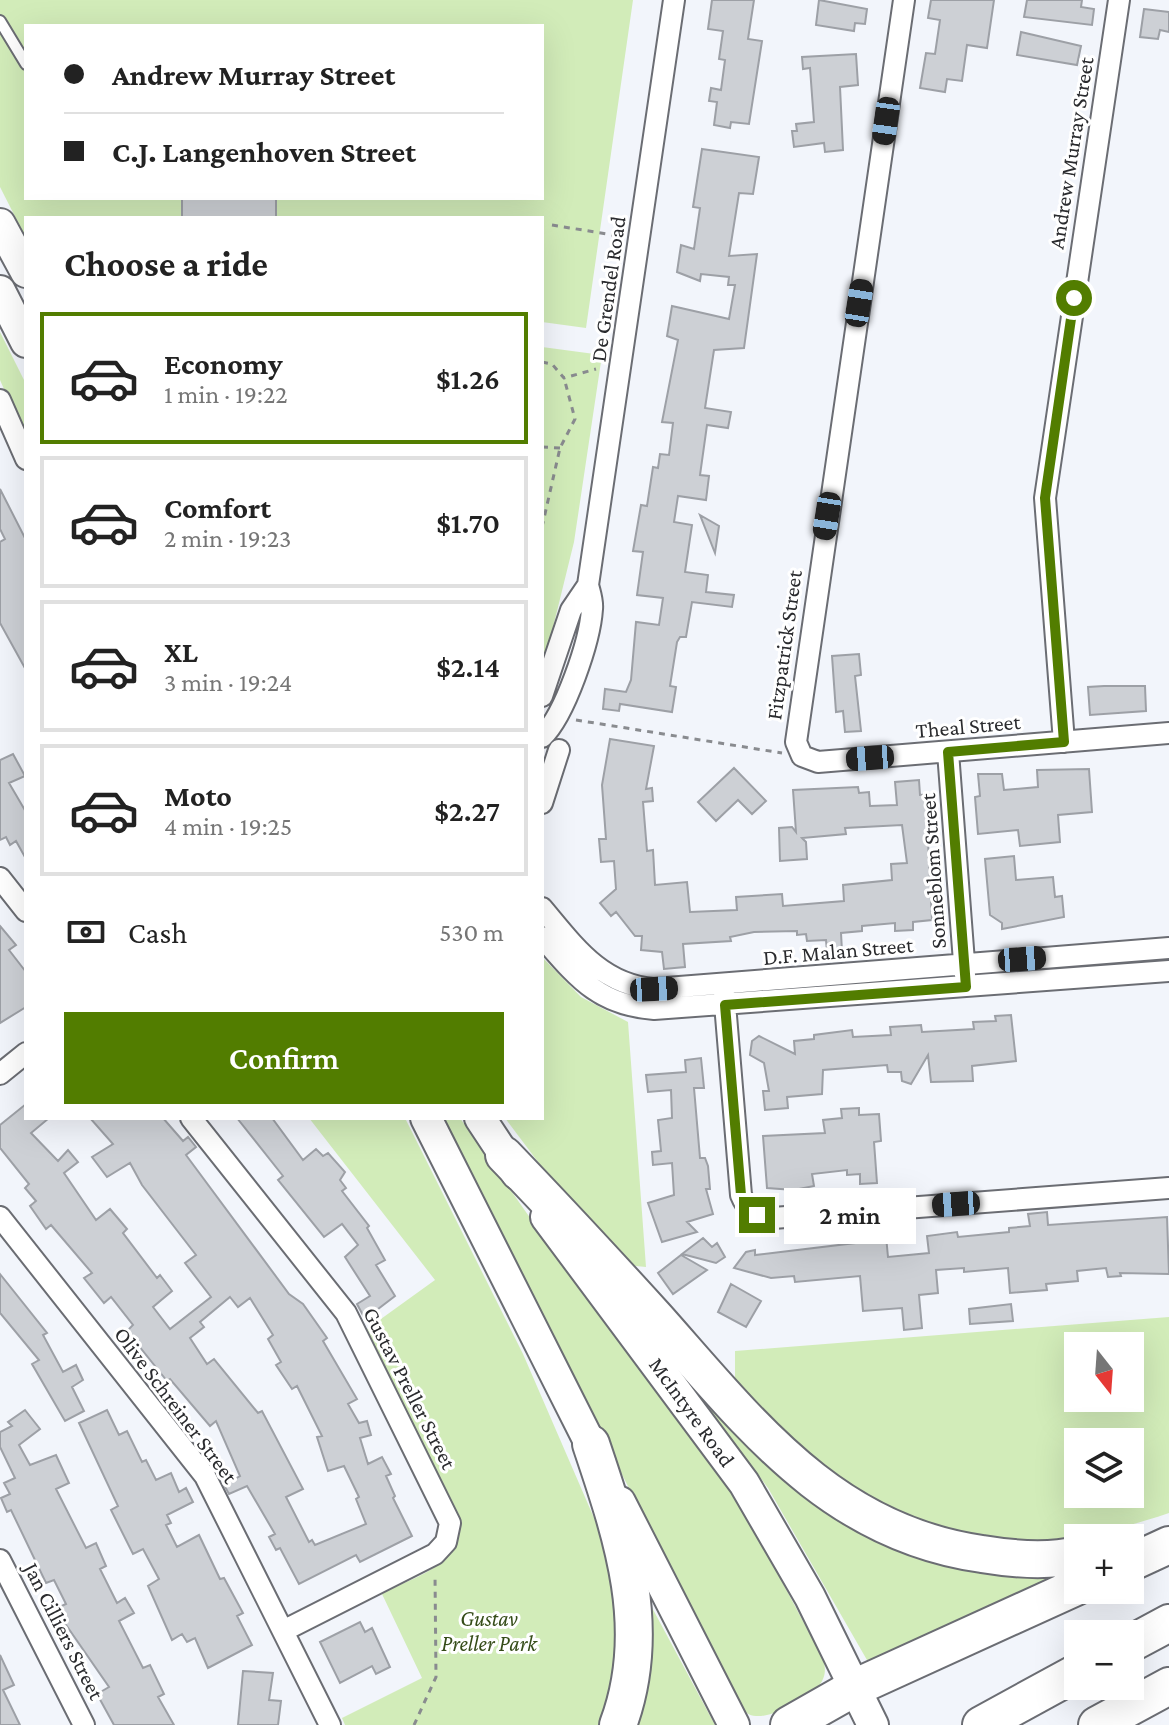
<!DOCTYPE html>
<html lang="en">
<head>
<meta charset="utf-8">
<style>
	:root { --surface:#fff; --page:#f2f2f2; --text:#222; --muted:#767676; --line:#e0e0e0; --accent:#527d00 }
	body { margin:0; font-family:"Crimson Pro",serif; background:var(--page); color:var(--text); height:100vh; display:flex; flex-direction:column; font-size:30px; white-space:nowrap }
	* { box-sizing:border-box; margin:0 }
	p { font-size:26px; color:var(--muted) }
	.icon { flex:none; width:44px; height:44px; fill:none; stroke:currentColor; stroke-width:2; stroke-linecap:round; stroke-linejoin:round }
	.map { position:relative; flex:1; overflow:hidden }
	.drawer { position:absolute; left:24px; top:216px; width:520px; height:904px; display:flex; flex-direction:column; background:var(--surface); border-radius:0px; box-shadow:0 8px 32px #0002 }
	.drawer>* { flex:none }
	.hud { position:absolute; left:24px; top:24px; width:520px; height:176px; border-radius:0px; box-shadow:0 8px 32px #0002; display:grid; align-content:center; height:176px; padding:0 40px; background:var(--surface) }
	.needle { width:52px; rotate:163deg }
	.fabs { position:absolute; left:1064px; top:1332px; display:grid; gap:16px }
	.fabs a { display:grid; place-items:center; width:80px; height:80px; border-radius:0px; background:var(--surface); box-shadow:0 8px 32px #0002; font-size:40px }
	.end { position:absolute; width:36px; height:36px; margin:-18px; border:10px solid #527d00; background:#fff; box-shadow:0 0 0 4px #fff }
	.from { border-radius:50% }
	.bubble { position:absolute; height:56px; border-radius:0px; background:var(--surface); box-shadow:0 8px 32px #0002; font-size:26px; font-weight:600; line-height:56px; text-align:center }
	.car { position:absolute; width:24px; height:48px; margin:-24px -12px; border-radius:10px; box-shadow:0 0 6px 2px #0007; background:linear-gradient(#222 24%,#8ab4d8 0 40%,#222 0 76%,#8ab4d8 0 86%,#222 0) }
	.hud b { display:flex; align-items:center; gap:28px; height:76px; font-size:30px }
	.hud b+b { border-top:2px solid var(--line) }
	.hud i { width:20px; height:20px; background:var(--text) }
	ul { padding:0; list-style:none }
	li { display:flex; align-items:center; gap:24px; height:132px; margin:0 16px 12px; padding:0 24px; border:4px solid var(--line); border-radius:0px }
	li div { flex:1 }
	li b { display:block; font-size:30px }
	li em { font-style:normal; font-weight:600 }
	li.selected { border-color:var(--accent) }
	li>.icon { width:72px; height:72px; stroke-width:1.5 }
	h2 { padding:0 40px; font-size:36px; line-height:96px }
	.pay { display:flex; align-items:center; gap:20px; height:88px; padding:0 40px; font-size:30px }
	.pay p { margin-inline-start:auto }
	.primary-button { display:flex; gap:16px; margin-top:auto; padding:16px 40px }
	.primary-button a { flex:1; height:92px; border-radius:0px; background:var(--accent); color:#fff; font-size:32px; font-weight:600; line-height:92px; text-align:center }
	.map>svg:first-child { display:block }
	.green { fill:#d2ecb9; fill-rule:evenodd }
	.building { fill:#cdd0d5; stroke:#9da0a6; stroke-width:2; fill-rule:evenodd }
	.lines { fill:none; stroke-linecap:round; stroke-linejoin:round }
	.service-casing { stroke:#6b6d73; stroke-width:14 }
	.minor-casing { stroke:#6b6d73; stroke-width:24 }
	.primary-casing { stroke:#6b6d73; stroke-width:34 }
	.motorway-casing { stroke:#6b6d73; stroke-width:40 }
	.path { stroke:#898b8f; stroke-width:3; stroke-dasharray:6 6; stroke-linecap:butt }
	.service { stroke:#fff; stroke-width:10 }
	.minor { stroke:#fff; stroke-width:20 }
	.primary { stroke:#fff; stroke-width:30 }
	.motorway { stroke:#fff; stroke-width:36 }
	.route { stroke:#527d00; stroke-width:10 }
	.labels { text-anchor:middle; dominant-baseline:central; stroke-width:6; stroke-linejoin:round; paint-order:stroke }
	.street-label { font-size:22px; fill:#2a2b2e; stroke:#fff }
	.park-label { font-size:22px; font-style:italic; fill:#354c18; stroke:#fff }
</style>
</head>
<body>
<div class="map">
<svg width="1169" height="1725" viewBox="0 0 1169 1725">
	<rect width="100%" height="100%" fill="#f2f5fb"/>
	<path class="green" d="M0,0H633L586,328L542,322V218H26V238L0,187ZM26,26H542V198H26Z
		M0,332L26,384V439L0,380Z
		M542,347L602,355L574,542L542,672Z
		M542,957L581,997L628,1022L646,1267L626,1265L556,1186L505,1118H542Z
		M309,1118H405L523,1354L614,1564L623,1607L606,1725H345L342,1718L422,1678L382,1594C417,1575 463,1566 459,1519L367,1329L435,1280Z
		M442,1118H460L533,1222L734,1491L823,1659C825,1666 826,1672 823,1679C817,1695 774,1718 756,1716C749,1716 744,1711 739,1706Z
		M625,1302L762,1459L808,1500L855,1530L930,1561L1078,1570L877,1664L867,1660L768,1488L751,1465L743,1462Z
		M1169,1317V1513C969,1580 874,1526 735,1381V1351ZM1078,1346H1130V1398H1078ZM1078,1442H1130V1494H1078Z
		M649,1602L715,1725H624Z"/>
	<path class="building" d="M712,0H754L748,39L762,41L749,124L731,122L730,128L714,125L717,102L709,101L711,88L721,90L725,60L719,59L723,31L708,29Z
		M819,0L867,9L865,24L855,23L854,31L816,25Z
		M931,0H994L987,48L967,45L962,81L947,79L945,92L920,88L926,53L935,54L940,20L928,18Z
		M1027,0H1082L1081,7L1094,9L1092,25L1024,17Z
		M1144,9L1169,12V32L1160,30L1158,39L1140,37Z
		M1021,32L1081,46L1077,65L1017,55Z
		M856,54L858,85L840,87L843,150L825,152L824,143L794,147L792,131H797L796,124L814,122L810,68L803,69L802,57Z
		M702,149L759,157L753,194L739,193L729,256L757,254L744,348L714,350L705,408L731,412L728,428L707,425L700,475L709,476L706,500L678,496L674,522L692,525L685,572L708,575L706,592L734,595L732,607L692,602L686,637H680L677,642L670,686L676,687L672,712L620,704L619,711L603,709L605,689L626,692L631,680L636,622L659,625L663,598L637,595L643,552L633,551L641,505L647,506L653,467L658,468L660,454L669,455L673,423L662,422L678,340L667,336L672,306L729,319L735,285H728L729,277L701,274L700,281L677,272L681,245L694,249L700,208L693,207Z
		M182,198H276V218H182Z
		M0,489L26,540V670L0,623V542L5,539L0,529Z
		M700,515L719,526L715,553Z
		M859,654L861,675L855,676L861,731L845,732L843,711L836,712L832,656Z
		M1104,686H1145L1146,711L1090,715L1088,687Z
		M610,739L654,746L646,789L652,788L653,801L643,802L647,851L653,850L655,885L687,882L690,912L737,910L736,897L782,894L783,906L844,901L843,885L892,880L891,864L907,863L902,825L845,828L846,834L802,838L806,842L807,859L780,861L779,828L792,827L796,832L793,790L858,787L859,793L869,792L870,806L897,805L895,782L919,780L920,795L930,794L932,822L927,823L932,920L913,922V930L895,931V923L862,926V931L841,933L842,951L827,952L826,940L807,941L806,934L797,935V931L754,932L730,937L731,941L683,944L685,967L664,969L662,952L641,950L642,936H635L616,912L611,916L600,903L616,889L614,861L601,862L599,839H606L602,785Z
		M13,754L25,776L9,783L26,812V859L16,841L10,845L6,837L0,840V760Z
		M734,768L766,801L752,814L738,800L716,821L698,802Z
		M1089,769L1092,812L1058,815L1060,842L1020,846L1018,830L978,834L975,797L980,796L978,774H1002L1004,790L1038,787L1037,770Z
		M1014,856L1016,880L1053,877L1055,897L1062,896L1064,917L1002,929V923L990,915L985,859Z
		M0,926L16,945L9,950L26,972V1007L0,1023Z
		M1011,1015L1016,1061L972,1066L973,1081L931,1082L928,1055L911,1084L902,1081L901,1072H888L887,1065L823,1070L822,1094L787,1097L788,1108L765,1110L763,1091H769L764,1063L750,1055L752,1041L759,1036L795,1054L794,1041L814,1039V1035L852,1030L853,1037L891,1035L890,1027L921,1025L922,1032L974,1029L973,1022L996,1021L995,1016Z
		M701,1058L704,1088H694L700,1158H705L708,1166L710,1189H706L713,1214L687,1222L697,1232L662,1242L648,1203L674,1195L672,1163L653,1165L652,1152L661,1151L658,1120L672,1118L671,1090L648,1092L646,1075L686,1072L685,1060Z
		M26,1104V1118H49L31,1133L58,1161L68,1150L78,1162L64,1173L96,1220L110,1209L127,1229L123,1233L157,1278L160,1275L172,1291L153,1307L170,1329L211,1297L185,1263L196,1255L142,1185L130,1163L107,1177L92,1157L113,1144L90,1118H163L183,1141L188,1137L196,1147L186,1155L289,1294L303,1304L327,1338L323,1341L357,1399L348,1404L359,1423L367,1421L371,1435L360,1438L368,1464L382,1457L391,1474L386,1476L395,1496L393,1498L412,1536L360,1562L356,1555L299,1584L280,1548L276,1550L269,1537L275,1534L247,1486L229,1494L224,1485L240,1476L216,1421L210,1426L170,1379L167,1381L127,1331L133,1325L111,1297L104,1303L84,1278L92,1273L51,1225L46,1229L30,1206L36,1201L25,1188L29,1184L0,1148V1125ZM230,1297L238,1307L250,1298L273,1335L268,1339L281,1362L276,1365L292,1389L297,1386L322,1436L317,1437L328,1471L344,1466L359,1497L356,1499L366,1524L315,1545L312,1540L309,1542L286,1497L303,1489L262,1411L258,1413L214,1359L207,1364L190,1338L204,1327L200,1322Z
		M859,1108V1115L879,1114L881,1141L874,1142L877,1183L860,1184V1174L847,1175V1170L812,1174L814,1186L794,1190L767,1188L763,1136L825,1133L823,1120L842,1118L841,1109Z
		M237,1118H272L303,1160L316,1149L323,1156L328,1153L345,1172L340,1180L346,1188L342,1191L369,1226L367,1228L385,1260L376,1265L395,1296L365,1319L357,1304L370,1296L345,1257L358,1245L342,1224L324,1237L278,1180L283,1176Z
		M1047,1212L1048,1225L1167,1217L1169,1274L1120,1273L1121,1276L1108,1277L1106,1268L1077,1271L1078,1281L1046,1284L1047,1290L1010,1293L1008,1268L964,1272V1268L936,1270L938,1293L919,1295L922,1328L904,1330L902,1308L863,1311L860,1276L795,1282L794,1276L771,1278L734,1268L746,1252L755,1250V1255L855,1243V1237L869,1236H886L888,1257L929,1253L927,1236L957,1232L958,1237L1009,1232V1228L1030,1226L1028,1214Z
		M703,1238L712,1247L717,1243L725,1257L716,1263L682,1254Z
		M681,1255L707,1270L673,1294L658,1273Z
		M0,1274L47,1333L43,1335L63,1372L76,1365L83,1380L72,1387L84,1411L65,1421L32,1364L39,1360L0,1313Z
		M731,1284L761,1301L746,1327L718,1312Z
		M1011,1304L1013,1321L970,1324L969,1309Z
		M25,1410L40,1429L19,1445L30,1465L56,1455L69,1483L56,1489L86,1548L96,1543L106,1566L100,1569L117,1603L125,1598L134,1613L119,1621L143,1668L150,1665L164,1694L158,1697L174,1725H114L97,1694L109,1687L64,1622L57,1608L66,1604L54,1580L46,1583L11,1510L7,1512L1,1498L10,1494L4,1483L15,1478L0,1447V1432L12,1426L8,1422Z
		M107,1410L119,1435L127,1431L142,1462L146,1460L156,1480L171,1473L179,1492L186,1488L193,1502L167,1515L171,1523L166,1525L177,1547L199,1535L220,1579L224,1578L243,1613L237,1616L252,1645L208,1668L195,1638L187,1642L182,1634L172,1640L148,1586L159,1579L143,1549L133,1554L111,1510L118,1506L79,1423Z
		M360,1622L365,1632L372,1628L390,1667L376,1674L372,1666L340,1683L320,1642Z
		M0,1655L14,1685L3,1690L20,1725H0Z
		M243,1671L273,1673L269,1700L281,1701L278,1725H238Z"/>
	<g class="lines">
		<defs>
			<path id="service" d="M0,21L26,64"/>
			<path id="minor" d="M904,0L796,742L802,756L818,762L1169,733
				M0,400L26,459
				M542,696L571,610L588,585
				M542,737C565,715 590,641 592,609C593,601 590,593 588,585L674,0
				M1064,742L1045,498L1119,0
				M948,752L965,975
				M542,803L559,750
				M0,878L26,911
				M542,908C574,946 601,985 654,989L1169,948
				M542,937C577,977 598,1005 654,1009L1169,971
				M724,992L741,1195C747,1210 756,1217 773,1218L1169,1188
				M0,1074L26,1053
				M191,1118L346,1313L450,1523L446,1542L435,1554L283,1631
				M0,1217L205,1476L330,1725
				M0,1560L84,1725"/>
			<path id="primary" d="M0,224L26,272
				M0,291L26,342
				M426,1118L600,1463
				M480,1118L517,1174
				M546,1217L744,1483L810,1597L873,1725
				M620,1502L734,1725"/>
			<path id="motorway" d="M504,1155C556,1209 607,1264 657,1319C751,1425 832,1533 982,1554C1012,1559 1048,1562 1078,1555
				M591,1444C622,1536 654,1629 618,1725
				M1130,1563L1169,1545
				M1130,1644L1169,1623
				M789,1725L854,1688L1078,1586
				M981,1725L1078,1672
				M1097,1725L1169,1686"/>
		</defs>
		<use href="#service" class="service-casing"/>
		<use href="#minor" class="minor-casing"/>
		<use href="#primary" class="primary-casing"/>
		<use href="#motorway" class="motorway-casing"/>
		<path class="path" d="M552,225L613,235
			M542,362L552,364L564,378L596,369
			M542,447L560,448
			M542,527L560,448L575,419L564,378
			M576,720L782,753
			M414,1725L436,1677L435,1574"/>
		<use href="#service" class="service"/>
		<use href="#minor" class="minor"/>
		<use href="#primary" class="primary"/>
		<use href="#motorway" class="motorway"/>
	</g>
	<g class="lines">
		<path class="route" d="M757,1215L745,1205L741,1195L725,1005L966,987L948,752L1064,742L1045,498L1074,298"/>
	</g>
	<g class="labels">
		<g class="street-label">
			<text transform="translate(1071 153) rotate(-81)">Andrew Murray Street</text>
			<text transform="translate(608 289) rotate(-82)">De Grendel Road</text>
			<text transform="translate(784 645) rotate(-82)">Fitzpatrick Street</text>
			<text transform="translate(968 726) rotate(-5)">Theal Street</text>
			<text transform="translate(933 871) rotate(-94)">Sonneblom Street</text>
			<text transform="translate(838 951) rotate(-5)">D.F. Malan Street</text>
			<text transform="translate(410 1388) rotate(63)">Gustav Preller Street</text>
			<text transform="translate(176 1405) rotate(53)">Olive Schreiner Street</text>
			<text transform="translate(692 1412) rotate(54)">McIntyre Road</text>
			<text transform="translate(64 1631) rotate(63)">Jan Cilliers Street</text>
		</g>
		<g class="park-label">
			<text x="489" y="1618">Gustav<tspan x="489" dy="25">Preller Park</tspan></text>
		</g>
	</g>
</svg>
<div class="fabs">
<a><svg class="needle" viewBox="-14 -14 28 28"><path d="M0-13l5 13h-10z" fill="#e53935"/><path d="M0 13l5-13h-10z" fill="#767676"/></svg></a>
<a><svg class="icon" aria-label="layers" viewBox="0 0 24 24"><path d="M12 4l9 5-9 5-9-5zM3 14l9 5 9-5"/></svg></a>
<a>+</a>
<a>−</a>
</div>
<i class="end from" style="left:1074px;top:298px"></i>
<i class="end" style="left:757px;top:1215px"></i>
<div class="bubble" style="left:784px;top:1188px;width:132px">2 min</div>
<i class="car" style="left:886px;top:121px;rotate:188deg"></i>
<i class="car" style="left:859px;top:303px;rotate:9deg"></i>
<i class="car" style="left:827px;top:516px;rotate:189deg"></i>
<i class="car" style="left:870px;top:758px;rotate:266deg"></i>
<i class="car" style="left:1022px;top:959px;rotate:86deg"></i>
<i class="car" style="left:654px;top:989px;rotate:87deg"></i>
<i class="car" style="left:956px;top:1204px;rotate:266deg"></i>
<div class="hud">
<b><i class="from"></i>Andrew Murray Street</b>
<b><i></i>C.J. Langenhoven Street</b>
</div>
<section class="drawer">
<h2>Choose a ride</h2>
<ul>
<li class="selected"><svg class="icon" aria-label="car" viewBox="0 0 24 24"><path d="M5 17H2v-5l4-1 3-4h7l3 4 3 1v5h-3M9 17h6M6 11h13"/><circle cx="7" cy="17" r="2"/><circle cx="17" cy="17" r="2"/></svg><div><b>Economy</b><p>1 min · 19:22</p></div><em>$1.26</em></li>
<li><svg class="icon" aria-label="car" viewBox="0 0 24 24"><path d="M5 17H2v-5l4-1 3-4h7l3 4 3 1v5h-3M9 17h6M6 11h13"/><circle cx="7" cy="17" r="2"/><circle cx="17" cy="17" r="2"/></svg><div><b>Comfort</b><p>2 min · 19:23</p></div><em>$1.70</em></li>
<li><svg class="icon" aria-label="car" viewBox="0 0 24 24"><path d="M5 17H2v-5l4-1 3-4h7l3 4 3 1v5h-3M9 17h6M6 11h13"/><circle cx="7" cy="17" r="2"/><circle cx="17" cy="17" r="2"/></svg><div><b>XL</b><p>3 min · 19:24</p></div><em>$2.14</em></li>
<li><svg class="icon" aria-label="car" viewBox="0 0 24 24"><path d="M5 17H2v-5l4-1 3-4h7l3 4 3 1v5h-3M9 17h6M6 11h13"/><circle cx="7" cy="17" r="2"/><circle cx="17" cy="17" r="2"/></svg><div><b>Moto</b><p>4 min · 19:25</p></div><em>$2.27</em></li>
</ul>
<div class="pay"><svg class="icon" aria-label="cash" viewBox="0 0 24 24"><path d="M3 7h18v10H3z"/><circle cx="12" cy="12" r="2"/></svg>Cash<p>530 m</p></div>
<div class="primary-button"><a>Confirm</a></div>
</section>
</div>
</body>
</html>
